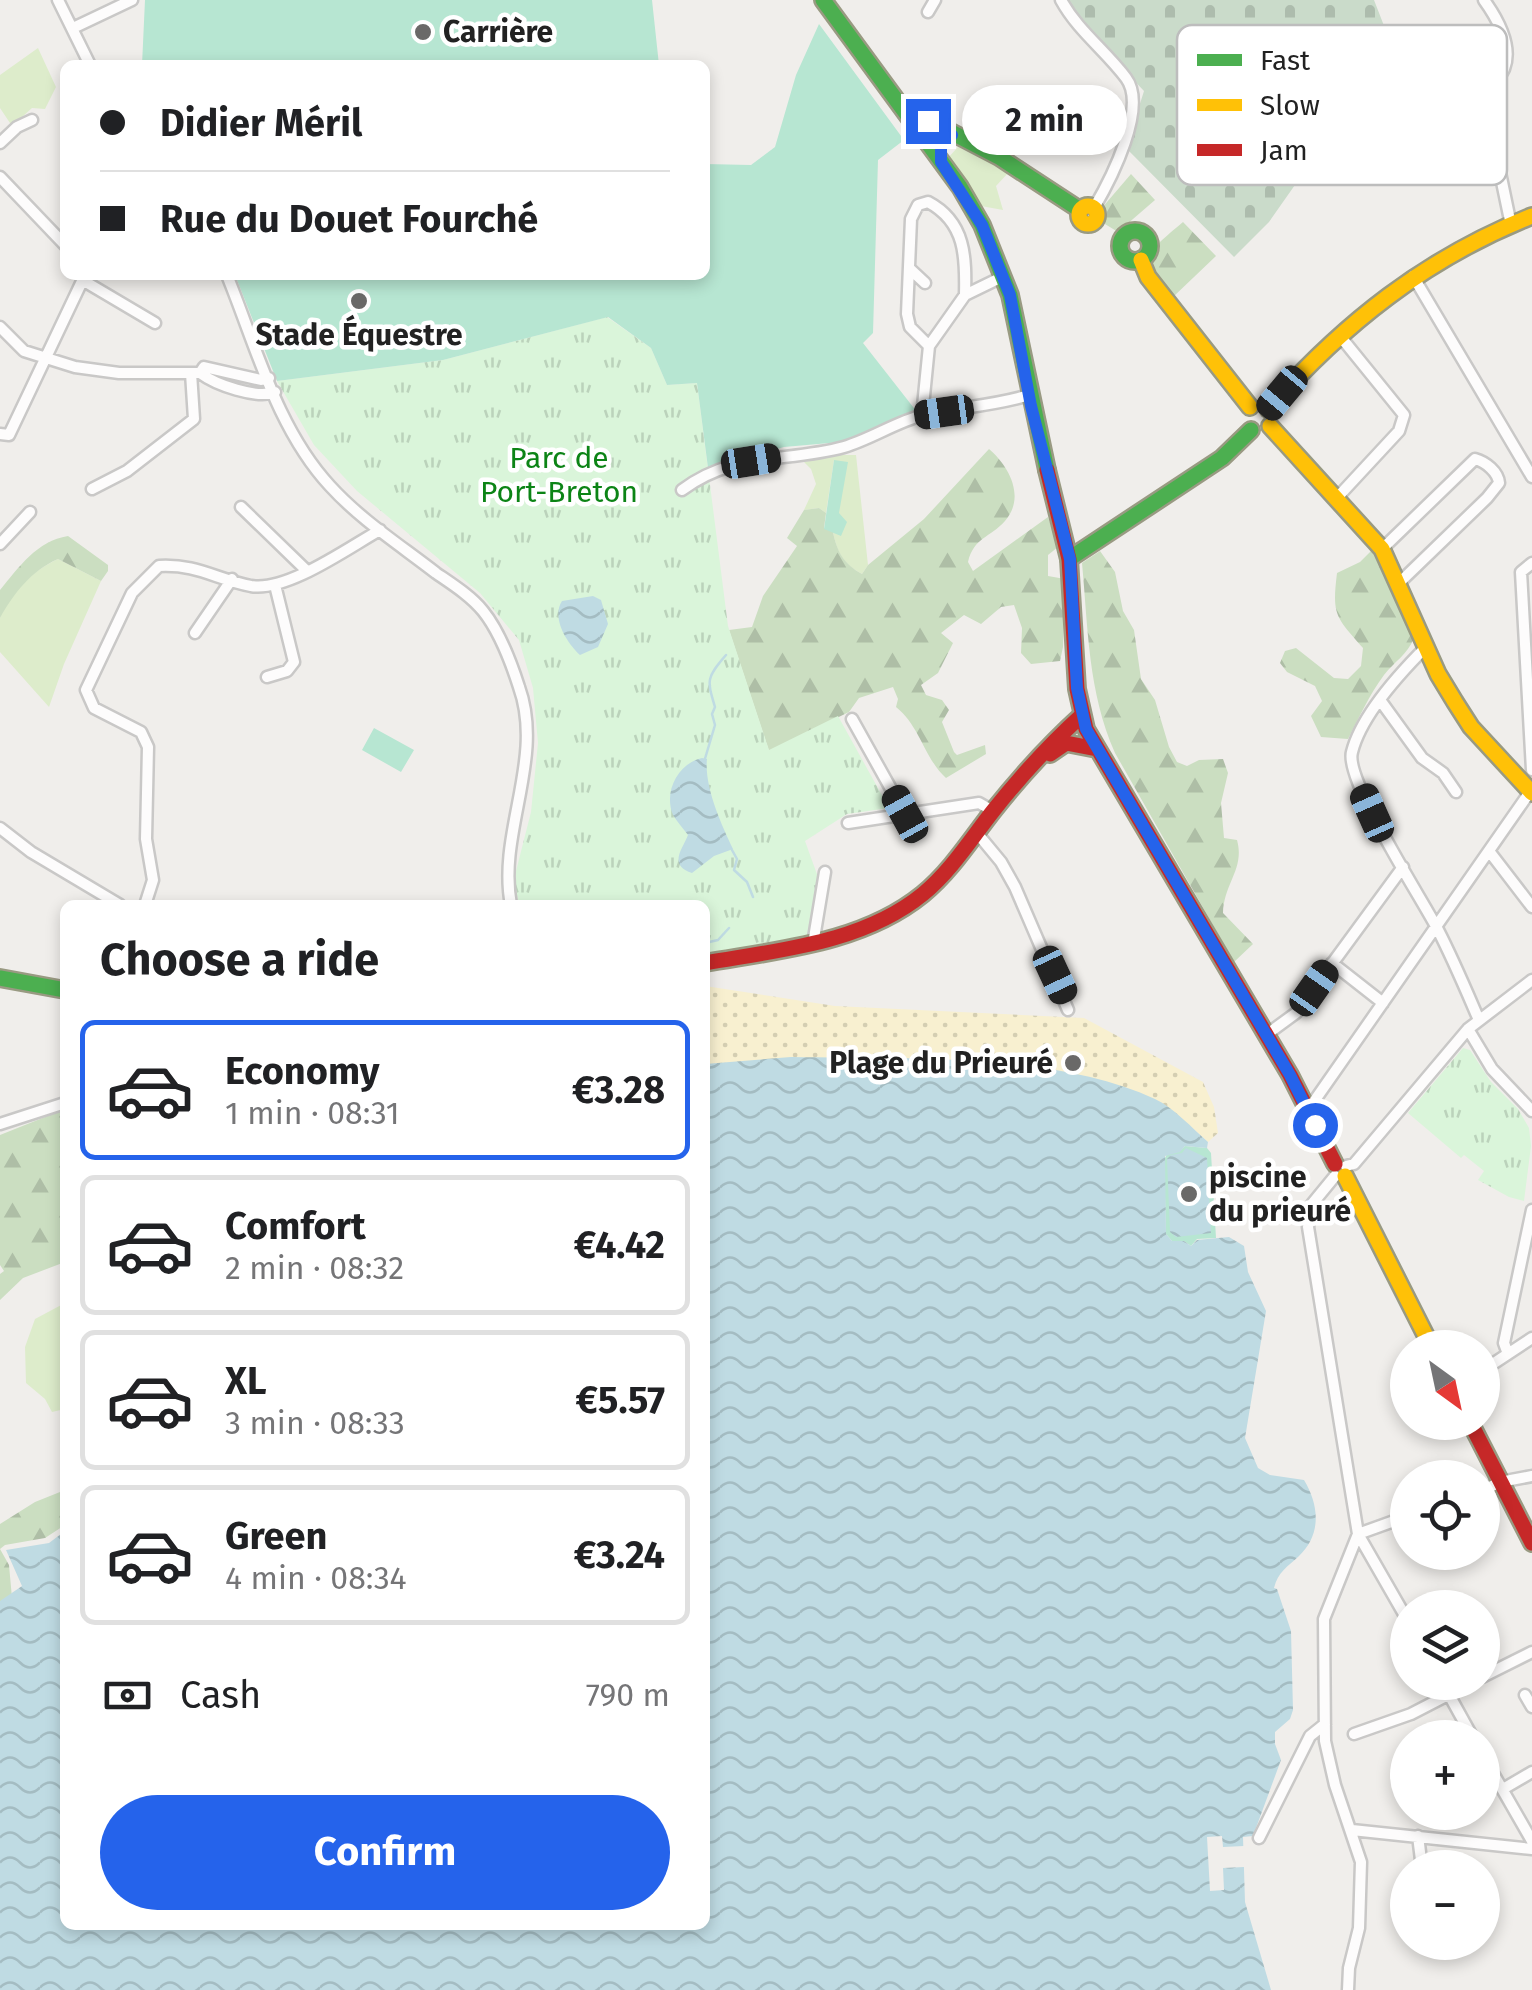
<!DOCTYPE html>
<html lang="en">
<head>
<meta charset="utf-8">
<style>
	:root { --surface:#fff; --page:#f6f6f6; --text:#202124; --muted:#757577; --line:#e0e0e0; --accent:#2563eb }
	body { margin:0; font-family:"Fira Sans",sans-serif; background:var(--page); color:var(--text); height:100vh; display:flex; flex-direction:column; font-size:38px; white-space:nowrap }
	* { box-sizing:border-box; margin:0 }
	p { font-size:32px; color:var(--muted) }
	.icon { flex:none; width:55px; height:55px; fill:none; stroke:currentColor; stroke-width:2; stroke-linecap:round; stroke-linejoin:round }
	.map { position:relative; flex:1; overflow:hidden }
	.side { position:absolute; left:60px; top:900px; width:650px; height:1030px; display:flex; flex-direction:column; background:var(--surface); border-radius:15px; box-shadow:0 5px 15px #0003 }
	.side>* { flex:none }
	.banner { position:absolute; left:60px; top:60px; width:650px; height:220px; border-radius:15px; box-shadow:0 5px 15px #0003; display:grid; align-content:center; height:220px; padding:0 40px; background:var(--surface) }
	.needle { width:65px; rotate:147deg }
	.controls { position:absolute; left:1390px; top:1330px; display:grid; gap:20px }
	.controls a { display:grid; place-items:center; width:110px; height:110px; border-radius:50%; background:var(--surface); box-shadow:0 5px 15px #0003; font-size:50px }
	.end { position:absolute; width:45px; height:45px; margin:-22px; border:12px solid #2563eb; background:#fff; box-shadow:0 0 0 5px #fff }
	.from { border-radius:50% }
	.bubble { position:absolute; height:70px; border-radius:35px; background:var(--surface); box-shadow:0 5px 15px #0003; font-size:32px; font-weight:700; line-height:70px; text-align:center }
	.car { position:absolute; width:30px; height:60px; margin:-30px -15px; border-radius:12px; box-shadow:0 0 8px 2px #0007; background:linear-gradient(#222 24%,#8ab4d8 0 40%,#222 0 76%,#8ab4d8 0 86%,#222 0) }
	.banner b { display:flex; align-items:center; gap:35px; height:95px; font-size:38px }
	.banner b+b { border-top:2px solid var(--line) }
	.banner i { width:25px; height:25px; background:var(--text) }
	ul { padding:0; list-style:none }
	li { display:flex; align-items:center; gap:30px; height:140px; margin:0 20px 15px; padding:0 20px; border:5px solid var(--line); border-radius:15px }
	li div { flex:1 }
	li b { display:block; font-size:38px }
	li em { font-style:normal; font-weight:700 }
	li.selected { border-color:var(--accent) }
	li>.icon { width:90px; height:90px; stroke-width:1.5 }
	h2 { padding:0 40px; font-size:45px; line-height:120px }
	.pay { display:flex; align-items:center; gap:25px; height:110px; padding:0 40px; font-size:38px }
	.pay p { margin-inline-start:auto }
	.button { display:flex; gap:20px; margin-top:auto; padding:20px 40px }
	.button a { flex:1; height:115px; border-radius:60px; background:var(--accent); color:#fff; font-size:40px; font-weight:700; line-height:115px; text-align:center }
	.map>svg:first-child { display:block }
	.grass { fill:#ddeccb }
	.forest { fill:url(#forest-firs) }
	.sand { fill:url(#sand-dots) }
	.cemetery { fill:url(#cemetery-stones) }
	.park { fill:url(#park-tufts) }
	.pitch { fill:#b7e6d2 }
	.water { fill:url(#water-waves) }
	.pier { fill:#f0eeeb }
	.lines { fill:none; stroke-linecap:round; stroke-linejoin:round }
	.stream { stroke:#bfdbe3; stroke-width:2.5 }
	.street-casing { stroke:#c9c8c7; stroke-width:15 }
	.fast-casing { stroke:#999a82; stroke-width:20 }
	.slow-casing { stroke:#999a82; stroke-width:20 }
	.jam-casing { stroke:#999a82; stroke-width:20 }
	.street { stroke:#fdfcfc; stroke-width:10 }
	.fast { stroke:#4caf50; stroke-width:15 }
	.slow { stroke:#ffc107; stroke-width:15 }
	.jam { stroke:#c62828; stroke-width:15 }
	.route { stroke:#2563eb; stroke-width:12 }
	.poi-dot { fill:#6a6968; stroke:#fff; stroke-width:4 }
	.labels { text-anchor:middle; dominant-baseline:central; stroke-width:9; stroke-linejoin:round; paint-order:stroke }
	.poi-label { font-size:30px; font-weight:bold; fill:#222; stroke:#fff; text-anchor:start }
	.park-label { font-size:30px; fill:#0c8416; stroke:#fff }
	.key { fill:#fff; stroke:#bdbdbd; stroke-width:2.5 }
	.key-label { font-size:28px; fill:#222 }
</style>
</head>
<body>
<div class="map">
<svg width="1532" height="1990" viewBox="0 0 1532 1990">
	<defs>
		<pattern id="forest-firs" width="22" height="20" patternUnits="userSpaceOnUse" patternTransform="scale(2.5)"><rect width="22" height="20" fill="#cbdec1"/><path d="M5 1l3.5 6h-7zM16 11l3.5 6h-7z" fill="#aebea6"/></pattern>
		<pattern id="sand-dots" width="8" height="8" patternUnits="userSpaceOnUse" patternTransform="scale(2.5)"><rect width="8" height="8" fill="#f8f0d0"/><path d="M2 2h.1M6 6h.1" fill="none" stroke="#d4ceb2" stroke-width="1.8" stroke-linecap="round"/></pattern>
		<pattern id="cemetery-stones" width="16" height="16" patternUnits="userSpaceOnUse" patternTransform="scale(2.5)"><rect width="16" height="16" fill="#cadbca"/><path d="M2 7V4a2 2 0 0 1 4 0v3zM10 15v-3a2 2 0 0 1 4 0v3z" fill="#adbcad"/></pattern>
		<pattern id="park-tufts" width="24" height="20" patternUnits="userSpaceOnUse" patternTransform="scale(2.5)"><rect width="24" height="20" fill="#daf5da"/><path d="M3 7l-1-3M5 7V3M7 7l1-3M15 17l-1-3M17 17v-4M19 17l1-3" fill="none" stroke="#bbd2bb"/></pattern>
		<pattern id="water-waves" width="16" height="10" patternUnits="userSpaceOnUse" patternTransform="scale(2.5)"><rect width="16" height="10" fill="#bfdbe3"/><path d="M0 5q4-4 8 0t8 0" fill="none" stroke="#a4bcc2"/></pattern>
	</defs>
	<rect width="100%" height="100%" fill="#f0eeeb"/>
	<path class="grass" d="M38,48L56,87L45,109L32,108L12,126L0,108V75Z
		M958,147L1009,172L996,186L1003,210L981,206L947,159Z
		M841,455H856L868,565L862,574C844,564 837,553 833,532L841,535L834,460L826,513L819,508L804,510L816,484L811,469L804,462Z
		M58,559L101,581L64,664L49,707L0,652C0,642 0,628 0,618C6,593 36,569 58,559Z
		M65,1303V1409L52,1412L45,1399L26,1383L25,1347L35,1319Z"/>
	<path class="forest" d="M1131,174L1155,200L1118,232L1100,221L1101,209Z
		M1183,222L1216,256L1172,298C1139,256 1144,255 1183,222Z
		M989,449C1009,466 1026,497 1005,521C990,538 974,537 968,562L973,571L1048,517L1058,547L1048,555V576L1065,579L1063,647L1060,661L1031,664L1021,653L1022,628L1014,605L1001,607L981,624L964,615L941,633L953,643L938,673L921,685L926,695L942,700L949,710L942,722L954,752L957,755L985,745L986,754L946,778C924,758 920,726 896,707L898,699L893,687L859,698L849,712L769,751L729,630L752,627L763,596L797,546L787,538L804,510L819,508L826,513L824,528L833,532C837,552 844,564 862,574L868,565L924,519Z
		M68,536L108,565V571L101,581L58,559C31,571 14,593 0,618V590C19,567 37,541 68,536Z
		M1375,547L1414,638C1407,655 1395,661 1384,675C1369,695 1359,718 1348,739L1321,737L1311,716L1322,701L1315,686L1287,672L1280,663L1285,651L1296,648L1334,678L1348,679L1361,666L1363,648C1335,616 1332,615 1337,573L1360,562Z
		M1100,551L1115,572L1123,611L1134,630L1141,679L1155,700L1169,747L1177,762L1187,766L1199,760L1223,759L1228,773L1221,803L1224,838L1237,840C1245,869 1224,883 1223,913L1253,944L1234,962L1115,753C1088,692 1088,628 1082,563Z
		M65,1109V1262L23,1278L0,1300V1274L4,1271L0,1265V1135Z
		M65,1490V1525L45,1538L5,1545L0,1549L9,1565L12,1598L0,1605V1524L35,1502Z"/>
	<path class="sand" d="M705,986L835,1006L1084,1018L1203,1082L1214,1107L1218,1133L1208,1142L1189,1125L705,1313Z"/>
	<path class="cemetery" d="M1068,0H1374L1400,67L1316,155L1269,222L1234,257L1126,148L1144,91L1080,24Z"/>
	<path class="park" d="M607,317L651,348L667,385L697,383L728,626L769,750L838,716L889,808L847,814L805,841L818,877L808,937L705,955V905H519L514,879L531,812L538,743L533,688L519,640L480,593L357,491L314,445L277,381L443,360Z
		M1463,1048L1470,1050L1491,1082L1518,1109L1529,1128L1531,1146L1524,1201L1509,1197L1478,1180L1484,1171L1464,1155L1461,1158L1408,1113Z"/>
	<path class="pitch" d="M145,0H652L659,65H142Z
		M819,24L904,140L878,160L873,333L863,343L917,412L841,442L784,447L708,468L697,383L667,385L651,348L608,317L443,360L277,381L235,275H705V164L751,165L775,147L796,75Z
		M834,460L848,462L839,513L847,522L841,536L824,529Z
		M374,728L414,750L401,772L362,750Z
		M1185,1146L1207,1148L1211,1153L1216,1238L1197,1239L1191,1246L1184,1241H1172L1166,1234L1164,1160L1167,1154L1180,1151Z"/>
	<path class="water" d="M593,596L601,600L608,624L598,647L580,655C567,643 551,618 562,601Z
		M702,758L707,759C704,786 721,824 733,849L714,856L692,873C668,865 682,850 688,835C683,828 677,822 673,815C663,791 679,763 702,758Z
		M791,1057C902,1059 1053,1052 1155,1099C1174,1108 1192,1128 1208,1142L1207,1148L1185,1146L1180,1152L1165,1156L1166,1234L1172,1241H1184L1191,1246L1197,1240L1229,1237L1244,1246L1248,1272L1266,1311L1245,1438L1258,1468L1270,1475L1304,1480C1319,1505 1322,1534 1299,1556C1287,1567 1278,1572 1274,1588L1277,1589L1291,1631L1293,1710L1290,1719L1275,1732V1744L1281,1760L1253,1836L1243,1837L1245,1902L1271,1990H0V1601L22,1586L6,1550L49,1543L65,1531V1925H705V1064Z
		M1186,1148L1207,1158L1211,1233L1176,1237L1170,1232L1167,1159L1171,1155L1182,1153Z"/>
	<path class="pier" d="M1222,1836L1223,1847L1244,1846V1867L1223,1868L1224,1890L1210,1891L1207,1837Z"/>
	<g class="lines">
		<path class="stream" d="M704,762L715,725L712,714L715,707C707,680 706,678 726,655
			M732,850L737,859L734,870L747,882L753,897
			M705,943L718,940L729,928"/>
		<defs>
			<path id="street" d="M58,0L90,65
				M1061,0C1078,31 1105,50 1126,78C1148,107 1111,179 1094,208
				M1484,0C1497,18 1513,46 1504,69C1500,78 1490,88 1484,96L1511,225
				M928,12L935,0
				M73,28L132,0
				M1462,78L1484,96
				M0,143L17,127L32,120
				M0,177L65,245
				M910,269L925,283
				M227,275C256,346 277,429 330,486C361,520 400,545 436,573C452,584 471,596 483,611C500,632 511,662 519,687C545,759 497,833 511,905
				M1413,276L1532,477
				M84,281L155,323
				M0,327L24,351L75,367L119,373H200L204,367L261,380L269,378
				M929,346L910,327L907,314L911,219L918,205L928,202C966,222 966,258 965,295
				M200,373C216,385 256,399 275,392
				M922,416L929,346L965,295L1004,276
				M0,434L9,435L85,275
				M92,489L127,471L194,419L191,373
				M682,490C734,451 786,463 844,447C871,439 896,422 923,415C959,407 994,406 1029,395
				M1335,500L1399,431L1404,415L1340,336
				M241,507L307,571
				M0,544L30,512
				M1382,549L1475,459C1486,462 1498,472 1499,483L1487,498L1398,584
				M1532,563L1521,572L1532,770
				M195,633L232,579
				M1426,647C1400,673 1361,716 1352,752C1344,779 1422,899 1438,930C1453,959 1466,990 1479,1020
				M267,677L287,671L294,662L275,585
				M1380,700L1422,758L1443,773L1456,792
				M852,719L905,814
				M848,823L979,803L993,811
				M0,828L31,852L120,905
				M977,833L1001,862L1015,887L1068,1010
				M1489,851L1532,907
				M145,905L153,880L146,839L148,747L141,732L94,708L86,690L132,593L159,566C198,564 215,579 251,586C287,592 348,548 380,530
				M813,944L825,872
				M1332,963L1383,1003
				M1468,1029L1492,1069L1532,1111
				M1266,1035L1296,1013L1403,867
				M1308,1110L1532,789
				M0,1124L65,1103
				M1346,1166L1354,1164L1468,1029L1532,980
				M1335,1176L1312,1204L1308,1227L1358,1534L1408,1621
				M1508,1354L1504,1343L1532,1210
				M1482,1371L1532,1338
				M1482,1491L1500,1482L1532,1476
				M1358,1534L1408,1516
				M1482,1677L1532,1652
				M1442,1682L1473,1738
				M1525,1695L1532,1707
				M1354,1734L1411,1714L1473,1682
				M1482,1754L1532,1841
				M1503,1789L1532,1772
				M1352,1830L1532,1849
				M1418,1836L1422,1868
				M1259,1838L1310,1736L1325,1724
				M1431,1942L1432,1949
				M1348,1990L1349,1968L1359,1928L1361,1862L1335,1785L1325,1741L1324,1619L1358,1534"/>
			<path id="fast" d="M823,0L960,187L982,225L1010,295L1047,470
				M903,107L999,157L1080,210
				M1120 246a15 15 0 1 1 30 0a15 15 0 1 1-30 0Z
				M1069,559L1222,458L1251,430
				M0,978L65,990"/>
			<path id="slow" d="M1079 215a9 9 0 1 1 18 0a9 9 0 1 1-18 0Z
				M1141,260L1148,277L1250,407
				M1268,409C1343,324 1426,258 1532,216
				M1270,426L1382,549L1438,674L1455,702L1471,727L1532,793
				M1345,1176L1432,1348"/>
			<path id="jam" d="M1047,470L1069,559L1077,689L1086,729L1290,1075L1335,1164
				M1050,754L1066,743L1097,749
				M705,963C779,950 863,943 923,894C951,871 971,839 993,811C1020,777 1050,744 1082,715
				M1470,1422L1532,1543"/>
		</defs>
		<use href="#street" class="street-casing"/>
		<use href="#fast" class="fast-casing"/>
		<use href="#slow" class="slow-casing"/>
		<use href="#jam" class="jam-casing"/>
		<use href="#street" class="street"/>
		<use href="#fast" class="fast"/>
		<use href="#slow" class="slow"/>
		<use href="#jam" class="jam"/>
	</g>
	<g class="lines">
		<path class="route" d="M928,121L952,135L941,145V162L982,225L1010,295L1031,406L1070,559L1077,688L1086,729L1290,1075L1315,1125"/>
	</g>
	<g class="poi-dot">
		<circle cx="423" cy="32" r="10"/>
		<circle cx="359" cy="301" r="10"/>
		<circle cx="1073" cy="1063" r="10"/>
		<circle cx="1189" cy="1194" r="10"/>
	</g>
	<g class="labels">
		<g class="poi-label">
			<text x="443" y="32">Carrière</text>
			<text x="359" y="335" text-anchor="middle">Stade Équestre</text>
			<text x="1053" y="1063" text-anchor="end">Plage du Prieuré</text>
			<text x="1209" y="1177">piscine<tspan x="1209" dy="34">du prieuré</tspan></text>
		</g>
		<g class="park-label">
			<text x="559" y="458">Parc de<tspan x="559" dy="34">Port-Breton</tspan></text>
		</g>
	</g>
	<rect x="1177" y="25" width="330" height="160" rx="15" class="key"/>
	<rect x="1197" y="54" width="45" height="12" fill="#4caf50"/>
	<rect x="1197" y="99" width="45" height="12" fill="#ffc107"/>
	<rect x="1197" y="144" width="45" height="12" fill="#c62828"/>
	<g class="key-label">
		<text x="1260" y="70">Fast</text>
		<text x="1260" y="115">Slow</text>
		<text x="1260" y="160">Jam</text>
	</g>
</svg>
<div class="controls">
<a><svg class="needle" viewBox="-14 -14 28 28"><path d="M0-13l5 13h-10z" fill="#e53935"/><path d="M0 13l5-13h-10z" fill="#757577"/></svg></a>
<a><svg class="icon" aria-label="locate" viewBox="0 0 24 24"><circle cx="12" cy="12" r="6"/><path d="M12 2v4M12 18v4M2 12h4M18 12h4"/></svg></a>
<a><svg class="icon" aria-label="layers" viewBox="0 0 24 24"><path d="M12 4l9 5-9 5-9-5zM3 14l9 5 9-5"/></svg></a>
<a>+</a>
<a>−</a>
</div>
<i class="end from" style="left:1315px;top:1125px"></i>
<i class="end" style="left:928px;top:121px"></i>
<div class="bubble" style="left:962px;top:85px;width:165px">2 min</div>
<i class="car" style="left:1282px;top:393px;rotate:220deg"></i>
<i class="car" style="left:944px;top:412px;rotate:262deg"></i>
<i class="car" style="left:751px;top:461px;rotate:81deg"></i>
<i class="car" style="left:1372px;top:813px;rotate:336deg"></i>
<i class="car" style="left:905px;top:814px;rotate:331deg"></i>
<i class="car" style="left:1055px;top:975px;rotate:155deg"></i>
<i class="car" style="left:1314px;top:988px;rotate:35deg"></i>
<div class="banner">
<b><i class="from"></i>Didier Méril</b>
<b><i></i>Rue du Douet Fourché</b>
</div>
<section class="side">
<h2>Choose a ride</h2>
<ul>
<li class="selected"><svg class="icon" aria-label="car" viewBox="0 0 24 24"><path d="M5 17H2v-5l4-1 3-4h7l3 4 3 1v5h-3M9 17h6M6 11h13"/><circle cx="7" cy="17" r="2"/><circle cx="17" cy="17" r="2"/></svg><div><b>Economy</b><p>1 min · 08:31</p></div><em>€3.28</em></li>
<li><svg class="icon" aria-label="car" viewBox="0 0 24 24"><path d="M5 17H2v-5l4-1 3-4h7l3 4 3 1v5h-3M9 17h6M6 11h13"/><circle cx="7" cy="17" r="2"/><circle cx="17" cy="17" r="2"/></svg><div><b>Comfort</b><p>2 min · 08:32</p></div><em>€4.42</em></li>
<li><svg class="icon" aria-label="car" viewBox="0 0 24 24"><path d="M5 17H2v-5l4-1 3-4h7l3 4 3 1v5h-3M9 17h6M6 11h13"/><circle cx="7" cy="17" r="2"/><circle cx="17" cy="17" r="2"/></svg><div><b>XL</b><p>3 min · 08:33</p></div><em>€5.57</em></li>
<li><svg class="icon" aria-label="car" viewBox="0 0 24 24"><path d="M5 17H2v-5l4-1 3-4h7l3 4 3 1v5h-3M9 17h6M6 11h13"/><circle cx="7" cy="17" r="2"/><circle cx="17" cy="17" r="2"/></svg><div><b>Green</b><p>4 min · 08:34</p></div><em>€3.24</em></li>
</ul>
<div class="pay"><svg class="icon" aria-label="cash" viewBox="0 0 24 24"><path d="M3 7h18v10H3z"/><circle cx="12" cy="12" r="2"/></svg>Cash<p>790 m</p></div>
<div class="button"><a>Confirm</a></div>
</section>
</div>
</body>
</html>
